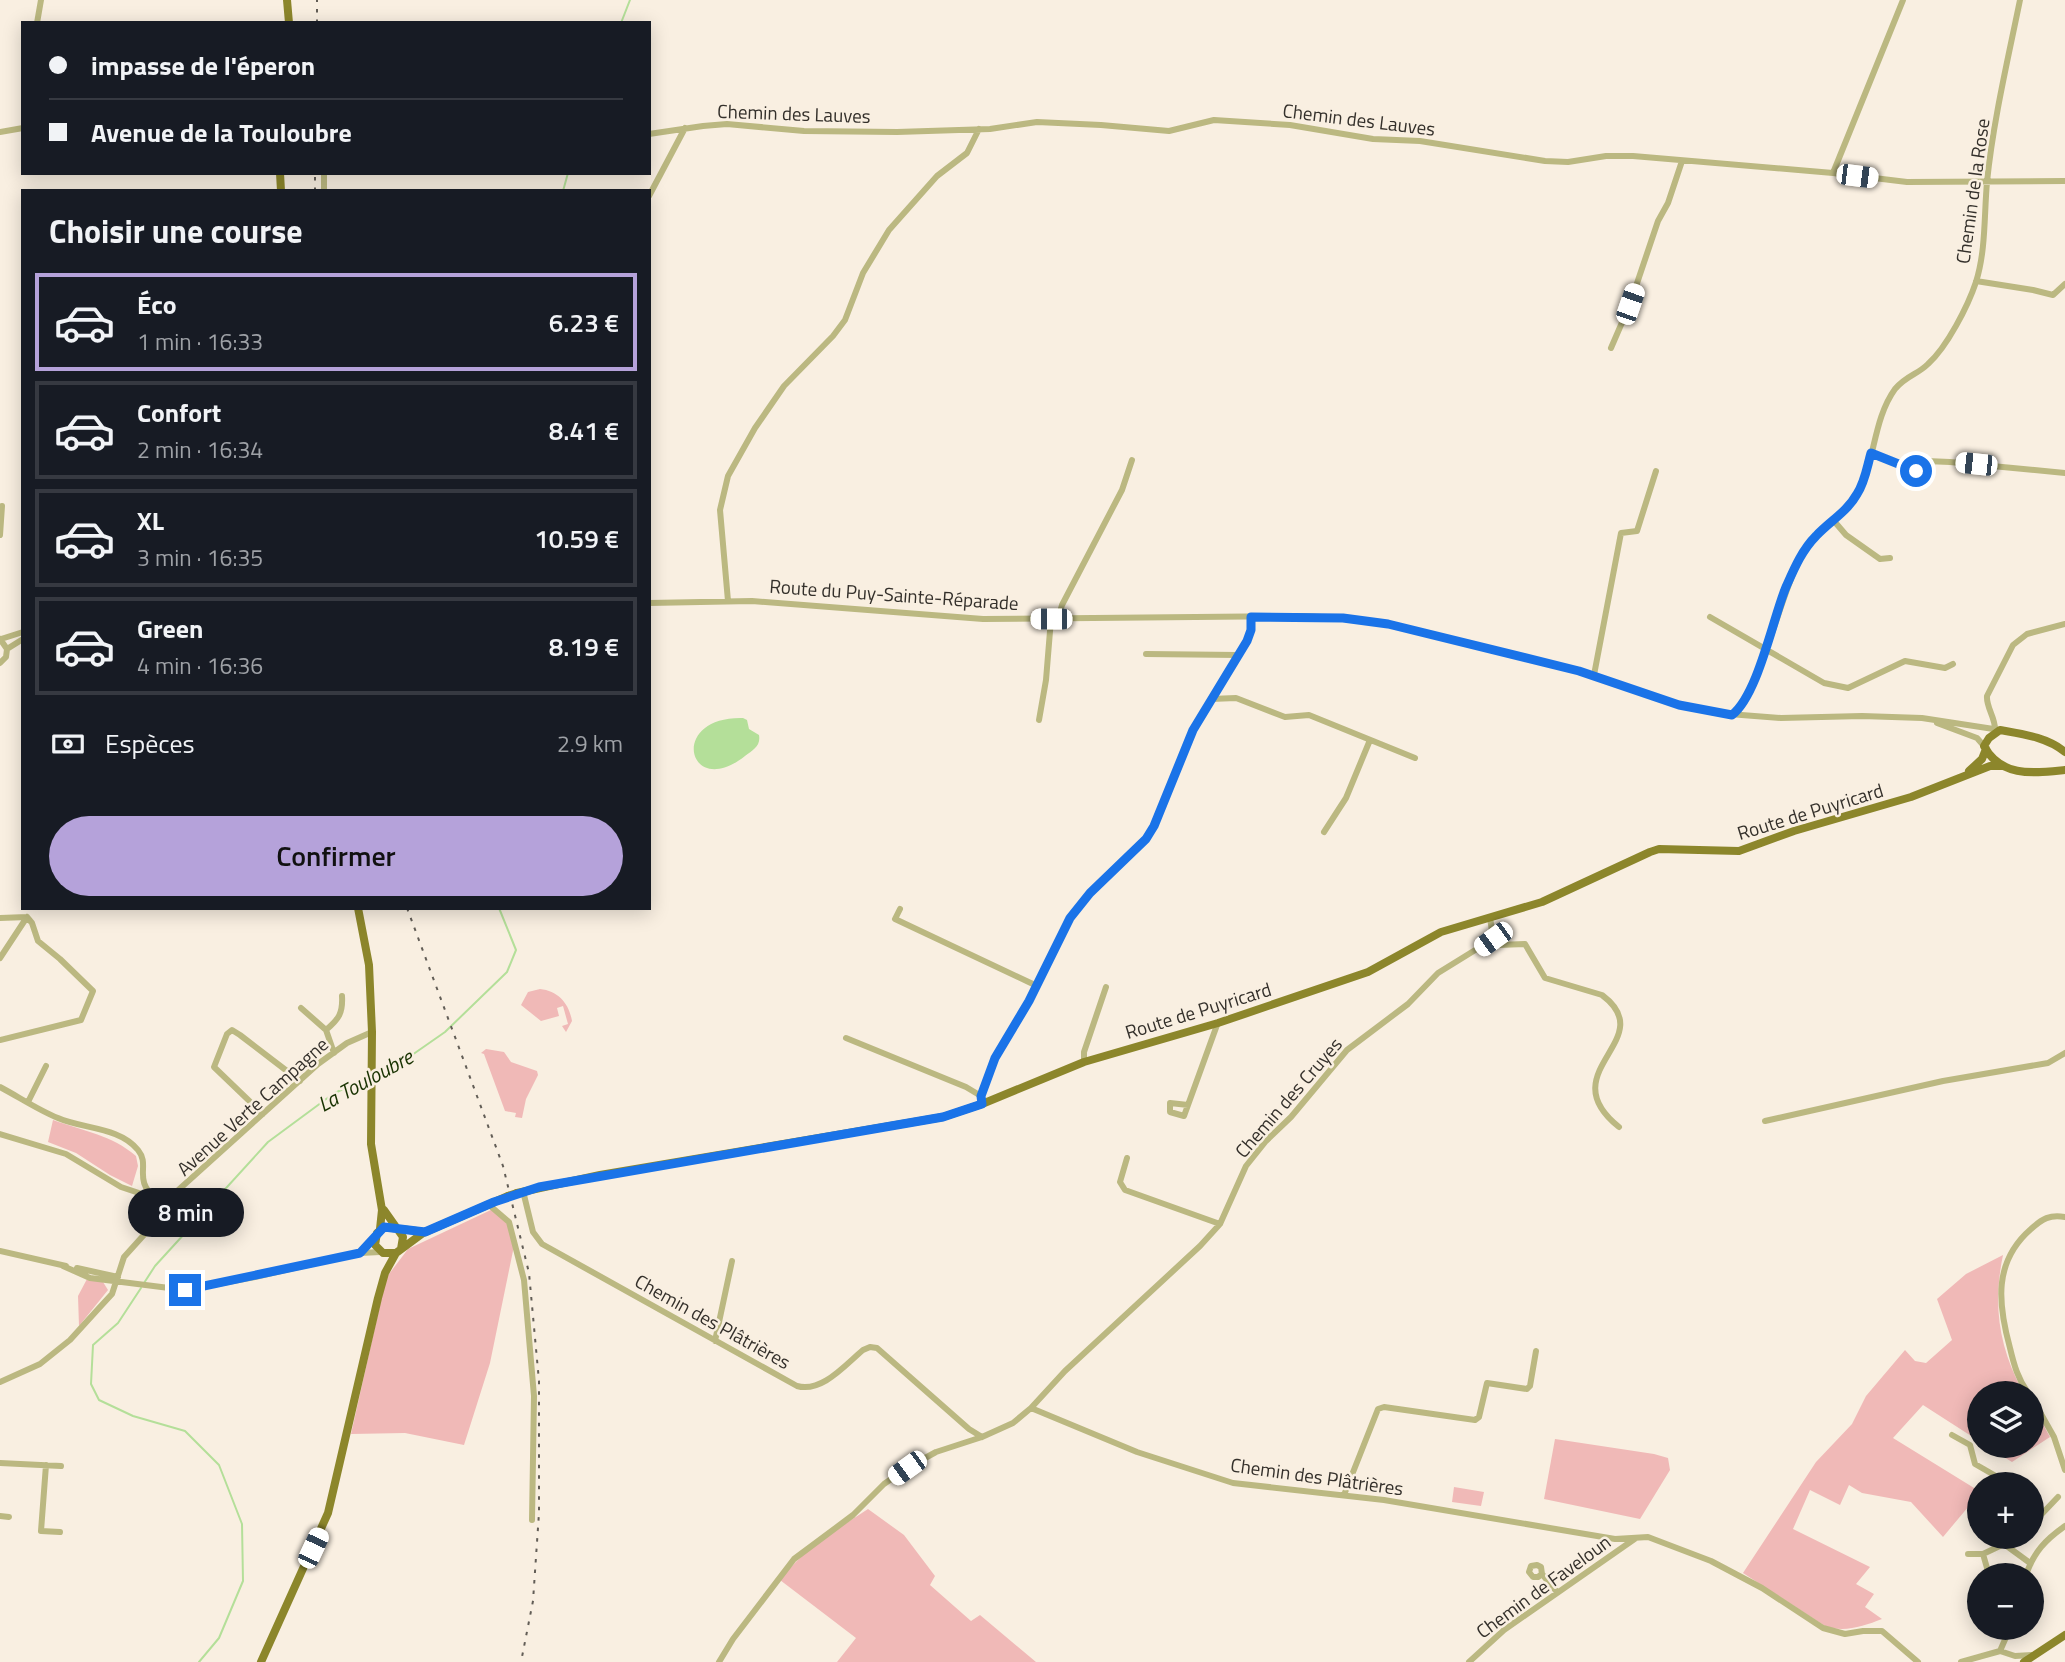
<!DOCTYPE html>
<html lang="fr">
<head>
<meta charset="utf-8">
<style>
	:root { --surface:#171b24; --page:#242831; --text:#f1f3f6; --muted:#9ea1a6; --line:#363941; --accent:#b5a2da }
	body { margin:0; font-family:"Titillium Web",sans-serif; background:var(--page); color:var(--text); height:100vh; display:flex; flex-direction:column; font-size:26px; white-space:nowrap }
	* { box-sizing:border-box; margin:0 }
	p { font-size:23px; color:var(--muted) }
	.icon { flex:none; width:38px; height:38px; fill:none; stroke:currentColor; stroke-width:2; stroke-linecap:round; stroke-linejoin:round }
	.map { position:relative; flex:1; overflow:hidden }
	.details { position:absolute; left:21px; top:189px; width:630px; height:721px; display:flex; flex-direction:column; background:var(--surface); border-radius:0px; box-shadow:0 4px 18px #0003 }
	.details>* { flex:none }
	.banner { position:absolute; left:21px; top:21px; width:630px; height:154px; border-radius:0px; box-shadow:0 4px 18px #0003; display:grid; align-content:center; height:154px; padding:0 28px; background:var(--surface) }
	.fabs { position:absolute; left:1967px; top:1381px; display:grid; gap:14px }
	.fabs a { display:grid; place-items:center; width:77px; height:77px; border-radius:50%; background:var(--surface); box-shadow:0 4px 18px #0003; font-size:35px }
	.end { position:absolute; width:32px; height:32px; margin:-16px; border:9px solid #1a73e8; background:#fff; box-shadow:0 0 0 4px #fff }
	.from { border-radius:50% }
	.bubble { position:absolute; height:49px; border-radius:24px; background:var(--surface); box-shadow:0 4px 18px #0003; font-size:23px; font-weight:600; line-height:49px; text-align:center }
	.car { position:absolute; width:21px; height:42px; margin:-21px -10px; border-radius:9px; box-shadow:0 0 5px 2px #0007; background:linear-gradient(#fff 24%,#345 0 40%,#fff 0 76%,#345 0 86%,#fff 0) }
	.banner b { display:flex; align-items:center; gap:24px; height:66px; font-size:26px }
	.banner b+b { border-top:2px solid var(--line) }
	.banner i { width:18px; height:18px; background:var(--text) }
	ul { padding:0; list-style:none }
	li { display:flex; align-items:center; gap:21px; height:98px; margin:0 14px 10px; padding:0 14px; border:4px solid var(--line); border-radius:0px }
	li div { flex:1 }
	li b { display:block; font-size:26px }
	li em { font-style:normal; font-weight:600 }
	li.selected { border-color:var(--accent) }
	li>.icon { width:63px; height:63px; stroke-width:1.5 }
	h2 { padding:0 28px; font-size:32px; line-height:84px }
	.pay { display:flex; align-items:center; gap:18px; height:77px; padding:0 28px; font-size:26px }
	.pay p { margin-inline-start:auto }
	.action { display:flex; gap:14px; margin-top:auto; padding:14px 28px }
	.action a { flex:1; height:80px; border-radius:42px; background:var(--accent); color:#111; font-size:28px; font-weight:600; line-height:80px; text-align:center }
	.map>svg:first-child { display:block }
	.green { fill:#f0b9b7 }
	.water { fill:#b4df99 }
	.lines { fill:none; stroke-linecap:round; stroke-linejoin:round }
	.stream { stroke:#b4df99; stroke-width:2 }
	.minor { stroke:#bbb881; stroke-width:6 }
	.major { stroke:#8c862b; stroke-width:8 }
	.rail { stroke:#625d56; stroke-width:2; stroke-dasharray:3.5 7; stroke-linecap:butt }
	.major-bridge { stroke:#8c862b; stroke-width:8 }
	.route { stroke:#1a73e8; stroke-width:9 }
	.labels { text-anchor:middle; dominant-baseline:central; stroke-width:5; stroke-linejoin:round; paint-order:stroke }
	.street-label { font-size:19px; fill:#34302b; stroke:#f9efe1 }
	.water-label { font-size:21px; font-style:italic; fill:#183201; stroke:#f9efe1 }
</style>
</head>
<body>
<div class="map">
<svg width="2065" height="1662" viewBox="0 0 2065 1662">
	<rect width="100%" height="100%" fill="#f9efe1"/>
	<path class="green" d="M540,989C558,991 569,1003 572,1021L566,1032L562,1026L568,1024L563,1006L557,1008L559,1016L541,1021L521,1005L528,992Z
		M486,1049L504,1052L511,1062L537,1071L538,1075L526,1099L522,1118L515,1117L516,1113L505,1111L484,1054L481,1053Z
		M53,1120C83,1131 112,1135 136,1156L138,1166L132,1186L110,1175L76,1153L48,1142Z
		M493,1209L506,1220L514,1246L490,1363L464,1445L405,1433L351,1434L386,1278L408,1249Z
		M2003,1255C1993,1303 1998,1345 2022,1390L2017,1393H1979V1441L1923,1405L1893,1438L1979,1491V1494L1943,1537L1911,1502L1862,1493L1849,1485L1840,1505L1810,1490L1793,1529L1870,1567L1856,1584L1874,1594L1865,1607L1882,1619C1864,1626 1844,1633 1825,1626L1743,1573L1816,1462L1852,1424L1866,1396L1905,1350L1915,1361L1926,1363L1952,1340L1937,1299L1966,1274Z
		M87,1279L103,1282L108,1290L79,1326L78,1296Z
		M2035,1410L2050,1437L2012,1462L1986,1446H2032V1412Z
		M1555,1439L1654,1454L1668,1458L1670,1470L1640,1519L1544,1499Z
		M1454,1487L1484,1492L1481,1506L1452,1502Z
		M868,1509L904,1535L935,1576L930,1585L971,1621L980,1615L1036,1662H837L856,1638L780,1580C806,1547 833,1532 868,1509Z"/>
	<path class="water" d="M743,718L747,720L749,729L759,735C761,746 753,750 745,756C688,801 667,716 743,718Z"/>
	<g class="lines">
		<path class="stream" d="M621,23L630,0
			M563,191L568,173
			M374,1074L412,1055L445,1032L507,972L516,950L499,908
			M144,1283L155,1266L268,1142L333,1094L369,1076
			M141,1288L118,1323L93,1345L91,1384L99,1400L133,1416L185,1431L219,1465L242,1524L243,1581L219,1638L199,1662"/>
		<path class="minor" d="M37,23L41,0
			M0,132L23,128
			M649,134L703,126L727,124L804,131L897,132L990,129L1037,122L1101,125L1169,131L1214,120L1290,125L1373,139L1420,141L1545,161L1568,162L1606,156H1633L1833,173L1907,182L2065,181
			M1833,173L1903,0
			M324,191V173
			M649,196L685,128
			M1976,281L2033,290L2053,295L2065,284
			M1611,348L1630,304L1658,221L1668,203L1682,161
			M1871,453L1916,471L1926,461L1950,462L2065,473
			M1834,521L1846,535L1880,559L1890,558
			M0,535L2,506
			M728,601L720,510L728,476L755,428L784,386L833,336L845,320L863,273L889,230L937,176L967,153L979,129
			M649,603L752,601L983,619L1300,616L1343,618L1388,624L1579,671L1679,705L1716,713L1781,718L1862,716L1922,718L2000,730
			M1710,617L1824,683L1848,688L1905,661L1945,668L1953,664
			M1058,619L1062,605L1122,490L1132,460
			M0,639L7,649L6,657L0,663
			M1,639L23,632
			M7,649L23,639
			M1146,654L1238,655
			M1594,675L1621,533L1637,531L1656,471
			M1211,699L1236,698L1285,717L1309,715L1415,758
			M1732,715C1758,695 1780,599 1797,565C1802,554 1808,543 1817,534C1832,520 1851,509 1860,489C1875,458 1874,418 1895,389C1907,375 1917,375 1928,364C1947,347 1968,306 1976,282C1986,250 1984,215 1987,182C1993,122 2008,59 2020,0
			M1039,720L1046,680L1051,619
			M1937,723L1977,738L1984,746
			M1995,729C1995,717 1986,707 1987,696L2013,645L2027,634L2065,624
			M1324,832L1346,798L1370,740
			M900,909L895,919L1035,985
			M0,918L27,917
			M1493,939L1498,945L1525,944L1545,978L1602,995C1662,1040 1549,1071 1619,1127
			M0,958L27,917
			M301,1008L326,1030L334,1053
			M326,1030C339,1019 343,1013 342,996
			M846,1038L966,1087L981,1096
			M0,1040L81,1020L93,991L60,959L38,941L32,923L27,917
			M1084,1062V1052L1106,987
			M0,1087C19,1097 38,1110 58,1118C83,1129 120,1127 138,1150C151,1166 132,1179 156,1199
			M28,1102L46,1066
			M982,1104L981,1096L995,1058L1029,1001L1070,918L1090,893L1146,839L1154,826L1193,730L1247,641L1251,630V617
			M1188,1105L1170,1103V1112L1184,1116L1188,1105L1217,1025L1218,1023
			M263,1114L214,1067L227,1034L232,1030L240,1035L300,1081
			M1765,1121L1943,1081L2048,1063L2065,1053
			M0,1134L66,1154L121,1187L154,1198
			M1127,1158L1120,1182L1125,1190L1220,1224
			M523,1191L533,1232L542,1244L797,1386C822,1393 845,1365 863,1350L870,1347L877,1348L969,1429L982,1437
			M488,1204L509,1222L524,1280L534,1396L532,1520
			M0,1251L66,1266
			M63,1266L90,1278L185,1290L255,1277L360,1253L380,1252
			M77,1268L118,1277
			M715,1341L732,1261
			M0,1382L40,1364L70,1340L100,1307L112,1294L124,1257L161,1216L165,1202L318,1064L347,1043L372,1032
			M2028,1393C2018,1379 2014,1365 2010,1348C1998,1304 1993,1262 2031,1229C2042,1219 2050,1214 2065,1217
			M2032,1398L2054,1437L2065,1470
			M1031,1408L1137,1452L1233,1483L1384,1500L1615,1539L1648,1537L1711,1561L1762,1588L1823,1628L1845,1634L1863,1631H1882L1918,1662
			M1952,1435L1970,1445L1975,1464L2001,1479V1484
			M0,1463L61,1466
			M46,1465L41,1531L60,1532
			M1344,1495L1378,1409L1384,1407L1475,1420L1479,1417L1487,1383L1527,1389L1530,1386L1536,1351
			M0,1516L9,1517
			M2032,1518H2038L2058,1497
			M1968,1554H1983L2004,1544L2030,1563
			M1983,1554L1989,1575
			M1537,1565L1541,1567L1542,1574L1538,1577H1533L1529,1572L1531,1566Z
			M1542,1574L1557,1592
			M2026,1575C2034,1552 2045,1540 2065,1526
			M2000,1651L2010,1628
			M719,1662L733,1639L794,1559L853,1515L884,1484L907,1468L936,1452L982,1437L1013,1423L1031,1408L1065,1371L1200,1246L1220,1224L1246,1166L1266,1141L1291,1117L1347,1050L1408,1004L1438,973L1493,939L1490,917
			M1469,1662L1504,1630L1636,1538
			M1961,1662L2000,1651L2015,1656L2032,1655"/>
		<path class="major" d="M287,0L289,23
			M280,173L281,191
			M2065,752C2047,737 2022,734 2000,730L1989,738L1984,746C2001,778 2034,773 2065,770
			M1969,771L1982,759L1986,749
			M358,908L369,965L372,1032L371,1144L382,1210L380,1229
			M517,1193L600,1175L943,1117L982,1104L1084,1062L1218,1023L1368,972L1441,932L1542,902L1650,852L1659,849L1739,851L1794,831L1911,797L1990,766H2001
			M384,1210L403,1237L401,1249
			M425,1232L384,1227L377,1233L375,1245L383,1253H396L423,1233L508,1196
			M261,1662L328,1513L378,1298L385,1273L396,1253
			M2024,1662L2065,1635"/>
		<path class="rail" d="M317,23V0
			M315,191V173
			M407,908L503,1166L529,1273L539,1381V1513L533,1601L521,1662"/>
		<path class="major-bridge" d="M508,1196L517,1193"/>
	</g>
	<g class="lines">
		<path class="route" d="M185,1290L360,1253L384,1227L425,1232L494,1202L539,1187L943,1117L982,1104L981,1096L995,1058L1029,1001L1070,918L1090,893L1146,839L1154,826L1193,730L1247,641L1251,630V617L1343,618L1388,624L1579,671L1679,705L1732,715C1758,695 1773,618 1786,587C1794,569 1802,550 1816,536C1830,521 1847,512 1857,494C1865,482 1867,467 1871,453L1916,471"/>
	</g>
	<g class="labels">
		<g class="street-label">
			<text transform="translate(794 113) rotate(2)">Chemin des Lauves</text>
			<text transform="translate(1359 119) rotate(7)">Chemin des Lauves</text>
			<text transform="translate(1972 191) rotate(-82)">Chemin de la Rose</text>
			<text transform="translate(894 594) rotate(4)">Route du Puy-Sainte-Réparade</text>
			<text transform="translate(1810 811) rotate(-17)">Route de Puyricard</text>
			<text transform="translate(1198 1010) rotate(-17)">Route de Puyricard</text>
			<text transform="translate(1288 1097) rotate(-49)">Chemin des Cruyes</text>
			<text transform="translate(252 1106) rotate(-42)">Avenue Verte Campagne</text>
			<text transform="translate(713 1321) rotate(29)">Chemin des Plâtrières</text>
			<text transform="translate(1317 1476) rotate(8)">Chemin des Plâtrières</text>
			<text transform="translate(1543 1586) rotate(-36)">Chemin de Faveloun</text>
		</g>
		<g class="water-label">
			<text transform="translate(365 1080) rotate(-29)">La Touloubre</text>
		</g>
	</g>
</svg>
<div class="fabs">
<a><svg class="icon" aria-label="layers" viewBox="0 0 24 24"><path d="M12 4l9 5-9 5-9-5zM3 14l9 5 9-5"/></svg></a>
<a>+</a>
<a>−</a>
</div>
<i class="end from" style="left:1916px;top:471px"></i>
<i class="end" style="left:185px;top:1290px"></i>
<div class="bubble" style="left:128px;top:1188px;width:116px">8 min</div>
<i class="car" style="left:1857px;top:176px;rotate:97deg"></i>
<i class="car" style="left:1630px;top:304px;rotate:19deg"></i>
<i class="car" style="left:1976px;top:464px;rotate:276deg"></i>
<i class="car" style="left:1051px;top:619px;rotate:270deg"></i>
<i class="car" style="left:1493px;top:939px;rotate:234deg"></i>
<i class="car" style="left:907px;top:1468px;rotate:234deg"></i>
<i class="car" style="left:313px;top:1548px;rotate:25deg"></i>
<div class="banner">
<b><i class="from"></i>impasse de l'éperon</b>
<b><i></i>Avenue de la Touloubre</b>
</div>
<section class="details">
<h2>Choisir une course</h2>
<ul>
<li class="selected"><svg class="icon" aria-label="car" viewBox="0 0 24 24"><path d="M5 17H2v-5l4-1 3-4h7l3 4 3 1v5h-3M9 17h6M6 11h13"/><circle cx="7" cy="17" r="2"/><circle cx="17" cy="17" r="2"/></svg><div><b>Éco</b><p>1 min · 16:33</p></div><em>6.23 €</em></li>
<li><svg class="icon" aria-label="car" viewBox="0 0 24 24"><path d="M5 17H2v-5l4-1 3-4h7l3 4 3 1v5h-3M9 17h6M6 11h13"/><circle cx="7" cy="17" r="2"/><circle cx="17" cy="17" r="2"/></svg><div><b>Confort</b><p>2 min · 16:34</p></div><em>8.41 €</em></li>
<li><svg class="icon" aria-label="car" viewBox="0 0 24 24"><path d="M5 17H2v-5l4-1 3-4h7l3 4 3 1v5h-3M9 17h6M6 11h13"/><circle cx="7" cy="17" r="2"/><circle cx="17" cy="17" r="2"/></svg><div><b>XL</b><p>3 min · 16:35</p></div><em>10.59 €</em></li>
<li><svg class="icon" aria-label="car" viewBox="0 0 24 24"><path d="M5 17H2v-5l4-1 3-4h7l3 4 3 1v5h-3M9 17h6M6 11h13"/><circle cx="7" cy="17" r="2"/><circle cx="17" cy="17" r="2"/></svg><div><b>Green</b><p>4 min · 16:36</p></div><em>8.19 €</em></li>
</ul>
<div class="pay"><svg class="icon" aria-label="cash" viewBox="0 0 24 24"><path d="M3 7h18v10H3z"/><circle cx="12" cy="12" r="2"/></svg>Espèces<p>2.9 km</p></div>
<div class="action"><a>Confirmer</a></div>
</section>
</div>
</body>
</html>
